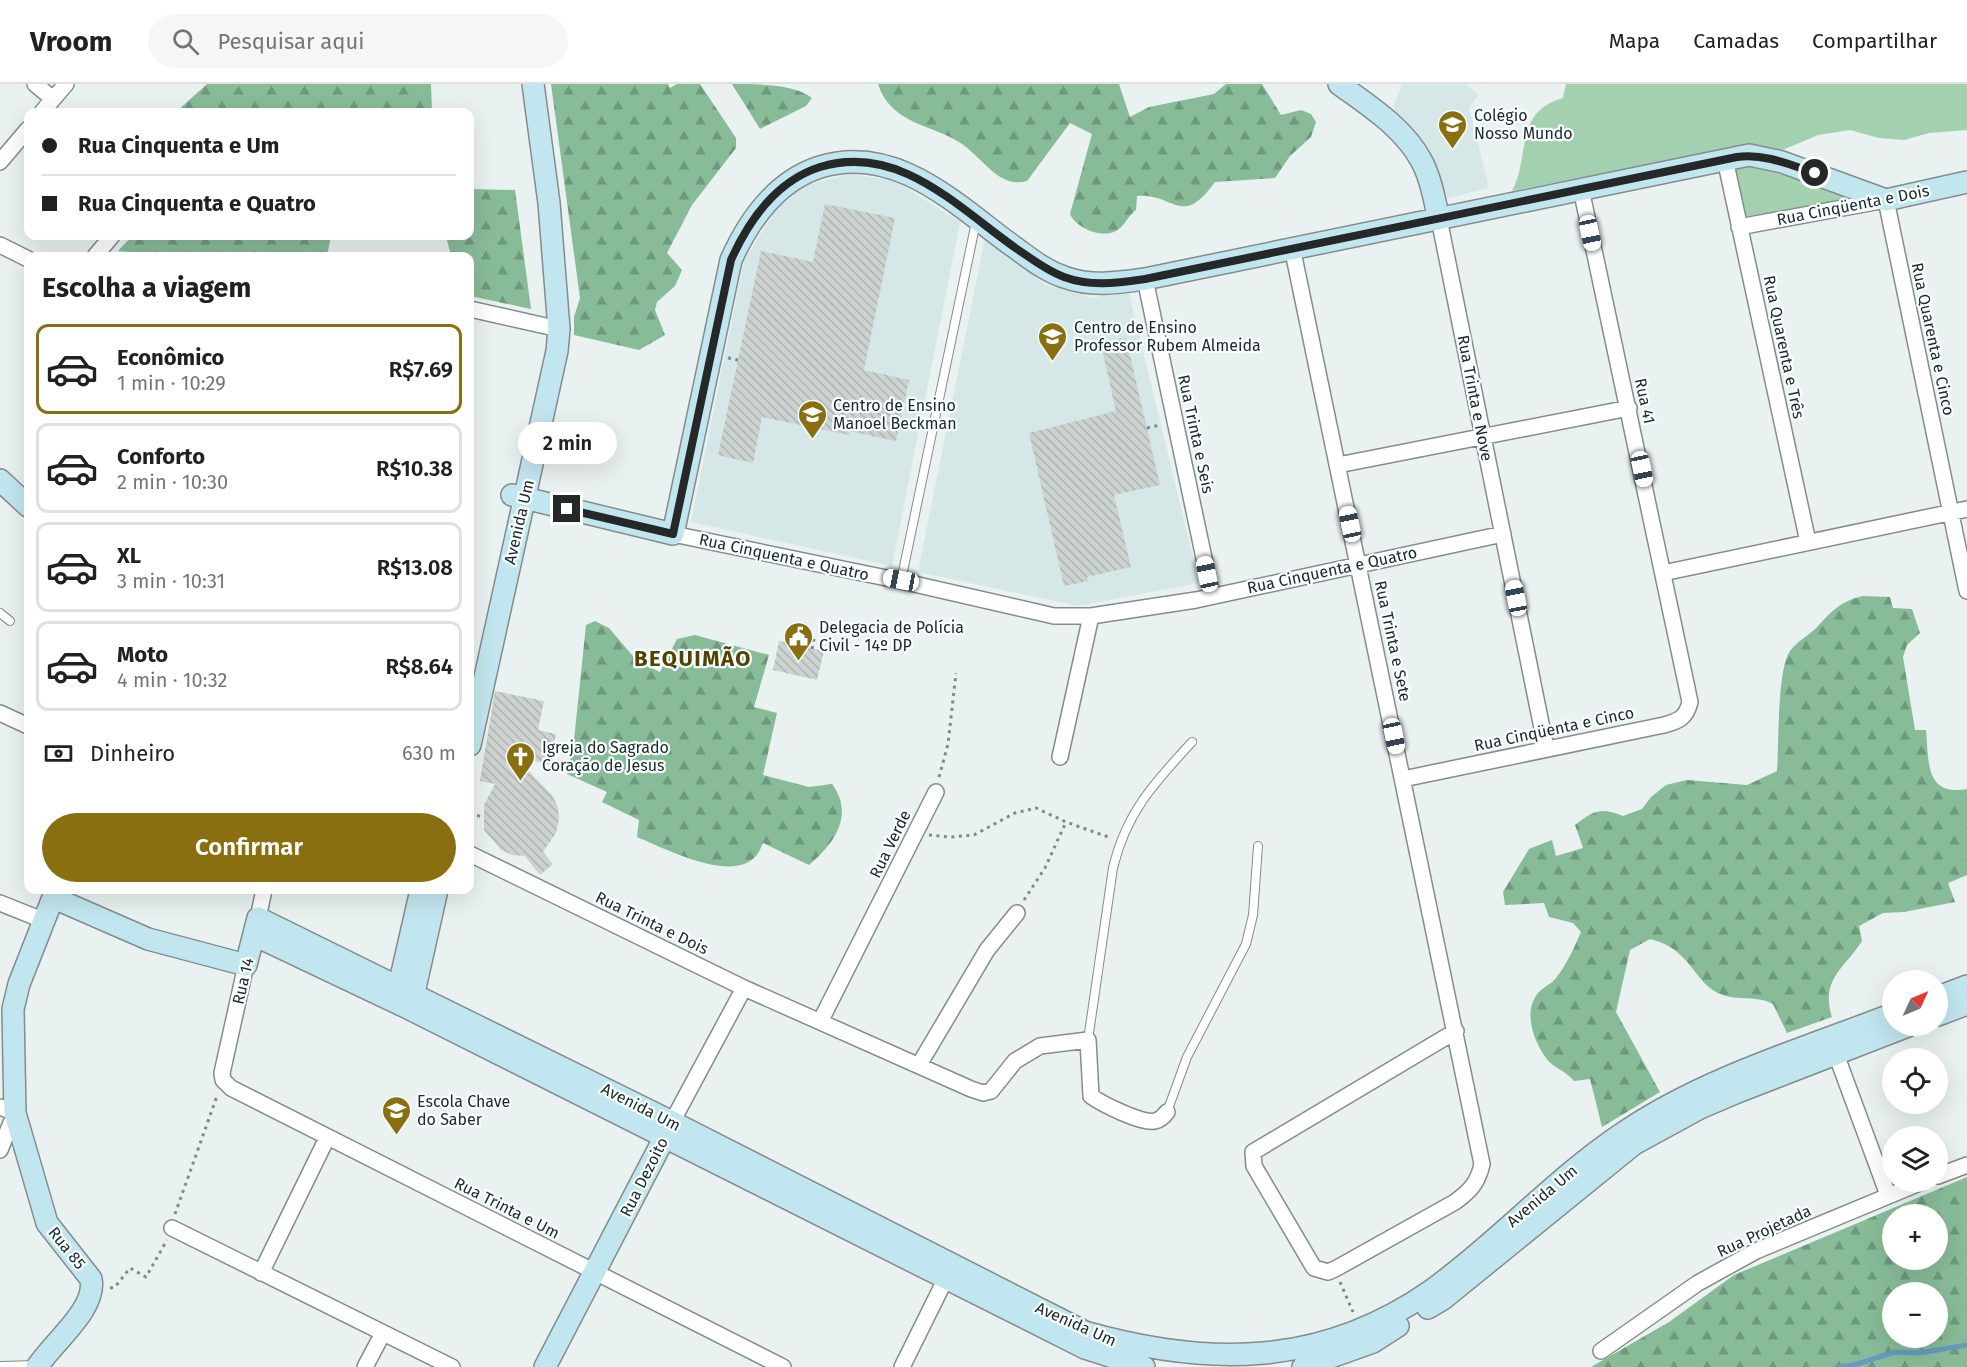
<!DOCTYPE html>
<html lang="pt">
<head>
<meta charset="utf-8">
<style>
	:root { --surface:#fff; --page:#f6f6f6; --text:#202124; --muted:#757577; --line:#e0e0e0; --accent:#8a6f10 }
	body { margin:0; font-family:"Fira Sans",sans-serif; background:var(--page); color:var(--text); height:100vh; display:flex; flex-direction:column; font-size:22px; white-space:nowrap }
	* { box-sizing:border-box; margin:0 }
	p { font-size:20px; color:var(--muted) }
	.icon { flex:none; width:33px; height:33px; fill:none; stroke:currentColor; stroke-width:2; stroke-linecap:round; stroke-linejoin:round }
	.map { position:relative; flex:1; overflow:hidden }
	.panel { position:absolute; left:24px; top:168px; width:450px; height:642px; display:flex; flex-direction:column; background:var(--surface); border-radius:12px; box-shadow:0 6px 24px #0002 }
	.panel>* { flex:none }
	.banner { position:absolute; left:24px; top:24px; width:450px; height:132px; border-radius:12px; box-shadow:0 6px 24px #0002; display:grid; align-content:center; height:132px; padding:0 18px; background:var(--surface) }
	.needle { width:39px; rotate:46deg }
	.tools { position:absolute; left:1882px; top:886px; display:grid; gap:12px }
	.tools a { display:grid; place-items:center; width:66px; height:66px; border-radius:50%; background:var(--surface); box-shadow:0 6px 24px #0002; font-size:30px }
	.end { position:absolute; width:27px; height:27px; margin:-14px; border:8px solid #252828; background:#fff; box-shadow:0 0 0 3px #fff }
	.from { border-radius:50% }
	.bubble { position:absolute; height:42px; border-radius:21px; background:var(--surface); box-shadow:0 6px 24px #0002; font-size:20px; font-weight:600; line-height:42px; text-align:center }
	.car { position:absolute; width:18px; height:36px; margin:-18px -9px; border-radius:8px; box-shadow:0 0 4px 2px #0007; background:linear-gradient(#fff 24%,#345 0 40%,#fff 0 76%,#345 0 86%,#fff 0) }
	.banner b { display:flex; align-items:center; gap:21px; height:57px; font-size:22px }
	.banner b+b { border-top:2px solid var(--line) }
	.banner i { width:15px; height:15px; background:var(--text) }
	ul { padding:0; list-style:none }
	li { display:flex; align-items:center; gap:18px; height:90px; margin:0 12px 9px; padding:0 6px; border:3px solid var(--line); border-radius:12px }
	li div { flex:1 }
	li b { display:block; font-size:22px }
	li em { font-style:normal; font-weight:600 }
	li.active { border-color:var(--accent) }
	li>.icon { width:54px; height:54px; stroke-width:1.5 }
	h2 { padding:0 18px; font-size:27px; line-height:72px }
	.pay { display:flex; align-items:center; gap:15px; height:66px; padding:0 18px; font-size:22px }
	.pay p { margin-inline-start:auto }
	.cta { display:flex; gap:12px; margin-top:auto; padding:12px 18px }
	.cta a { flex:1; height:69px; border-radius:36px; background:var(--accent); color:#fff; font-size:24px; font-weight:600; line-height:69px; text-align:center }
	header { display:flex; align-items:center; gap:36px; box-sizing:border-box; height:84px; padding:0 30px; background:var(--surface); border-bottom:2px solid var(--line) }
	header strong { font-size:28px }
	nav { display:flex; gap:33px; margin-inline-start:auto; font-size:21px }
	.search { width:420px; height:54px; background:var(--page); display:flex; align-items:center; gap:15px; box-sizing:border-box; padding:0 21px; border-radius:33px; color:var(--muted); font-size:22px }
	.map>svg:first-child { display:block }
	.built { fill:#d5e7e7 }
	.green { fill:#a3d1b0 }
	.forest { fill:url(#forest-firs); fill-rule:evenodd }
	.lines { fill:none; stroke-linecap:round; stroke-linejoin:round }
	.stream { stroke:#679bbe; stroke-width:5 }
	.building { fill:url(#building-back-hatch) }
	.lane-casing { stroke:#848c8c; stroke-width:10 }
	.street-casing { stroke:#848c8c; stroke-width:18 }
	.secondary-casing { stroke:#848c8c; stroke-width:24 }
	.path { stroke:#838888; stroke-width:3; stroke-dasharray:3 4.5; stroke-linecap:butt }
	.lane { stroke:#fff; stroke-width:8 }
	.street { stroke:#fff; stroke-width:15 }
	.secondary { stroke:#c2e6ef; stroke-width:21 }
	.route { stroke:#252828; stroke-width:8 }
	.labels { text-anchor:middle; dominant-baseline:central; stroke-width:4.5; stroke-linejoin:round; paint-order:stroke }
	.poi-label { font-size:16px; fill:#252828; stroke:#f6ffff; text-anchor:start }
	.street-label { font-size:16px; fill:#252828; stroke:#f6ffff }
	.district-label { font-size:22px; font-weight:bold; letter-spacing:1.5px; fill:#534100; stroke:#f6ffff }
</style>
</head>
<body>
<header>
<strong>Vroom</strong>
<div class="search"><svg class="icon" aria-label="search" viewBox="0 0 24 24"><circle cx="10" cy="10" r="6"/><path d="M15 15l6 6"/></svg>Pesquisar aqui</div>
<nav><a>Mapa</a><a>Camadas</a><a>Compartilhar</a></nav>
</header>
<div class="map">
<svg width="1967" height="1283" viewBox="0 0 1967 1283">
	<defs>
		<pattern id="forest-firs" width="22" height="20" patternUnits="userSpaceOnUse" patternTransform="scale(1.5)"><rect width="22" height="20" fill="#88bc98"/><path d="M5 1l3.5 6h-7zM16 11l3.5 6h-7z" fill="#6f997c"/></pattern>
		<pattern id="building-back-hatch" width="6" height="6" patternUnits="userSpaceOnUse" patternTransform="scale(1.5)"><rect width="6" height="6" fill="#cbd2d0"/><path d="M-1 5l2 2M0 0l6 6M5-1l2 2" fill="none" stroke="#aeb4b3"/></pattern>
	</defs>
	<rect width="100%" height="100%" fill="#e9f1f1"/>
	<path class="built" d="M1402,0H1465L1479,10L1469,24L1489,104L1445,115L1421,56L1393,24Z
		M850,90L895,97L960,138L892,482L691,438L744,177L774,128L803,102Z
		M985,154L1046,201L1093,214L1128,205L1199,499L1078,522L918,488Z"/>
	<path class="green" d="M1566,0H1967V46L1929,49L1904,56L1879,54L1850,46L1818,51L1778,68L1742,62L1512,107C1531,72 1513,28 1563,14Z
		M1745,82L1809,97L1842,111L1843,115L1840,119L1745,133L1733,83Z"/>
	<path class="forest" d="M207,0H431L432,28H176Z
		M551,0H668L670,4L677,0H700L736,54V64L692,121L667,169L682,186L675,202L657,218L655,226L665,251L639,266L574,251V233L580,214Z
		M732,0C756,0 796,0 812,14L806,22L760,45Z
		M878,0H1119L1130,33L1149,23L1214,10L1226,0H1262L1281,31L1301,26L1311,30L1316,38L1311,53L1290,72L1275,94L1215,98C1181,145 1175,109 1137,112L1136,126C1128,132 1126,139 1120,144C1107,157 1076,145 1070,130L1092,50L1070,39L1027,97C999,105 983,74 962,60C933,40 891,41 878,0Z
		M470,105L515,106L531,225L470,212V172H451L446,152H470Z
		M132,152H331L327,172H176L118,167Z
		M1863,512L1890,513L1893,524L1912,525L1920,549L1907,561L1903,573L1915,646H1926C1929,675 1924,713 1967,705V791L1948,799L1955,818L1904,828L1883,829L1859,842L1862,857C1845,884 1820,895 1832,933L1787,949L1773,920C1756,911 1739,917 1723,911C1692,900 1694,866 1650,855L1630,866L1616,928L1660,1008L1602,1043L1590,995L1574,997C1565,986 1553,984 1546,974C1533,956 1523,927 1538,909C1543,903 1552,900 1556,894C1567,880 1574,864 1581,848L1573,839L1549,833L1544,819L1505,821L1503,808L1529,765L1552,756L1556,772L1583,764L1575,741C1594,726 1601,723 1623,732L1642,725L1651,713L1666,701L1687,696L1747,701L1777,687C1779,662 1777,585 1790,567C1797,557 1810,551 1818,542C1833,526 1841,517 1863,512Z
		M595,537L609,544L638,578L660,588L677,555L695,551L769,571L754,623L777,629L763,691L809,703L832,700C855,731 834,760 809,781L763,759C761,763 759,769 756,772C732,800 664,764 637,753L639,736L602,718L607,708L567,690L574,656L586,541Z
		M1967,1093V1283H1591L1669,1238L1734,1191ZM1893,1131H1938V1176H1893ZM1893,1209H1938V1254H1893Z"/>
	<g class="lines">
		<path class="stream" d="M1837,1283L1854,1281L1895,1268L1920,1269L1967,1261"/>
	</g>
	<path class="building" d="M825,120L895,134L864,286L909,296L896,357L849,347V351L762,333L753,379L718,371L761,167L813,178Z
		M1126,254L1160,401L1114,411L1131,483L1087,493L1088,497L1064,502L1029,349L1116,327L1101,260Z
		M779,557L824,567L817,596L773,586Z
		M495,607L544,617L538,646L556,650L550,681L514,672L552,711L558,723L559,736L556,749L543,768L553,780L540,791L525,772L512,771L500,765L484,746V721L495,700L480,697Z"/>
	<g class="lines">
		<defs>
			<path id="lane" d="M901,497L976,138
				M0,529L10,537
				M1088,956L1113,784C1126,729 1154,699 1192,658
				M1167,1028L1187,973L1246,860L1253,831L1258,762
				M0,1282L37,1281"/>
			<path id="street" d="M35,0L53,15
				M42,28L66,0
				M1725,75L1808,458
				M0,78L28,45
				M1439,135L1546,664
				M1739,143L1886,116L1967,507
				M0,161L28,175
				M1292,163L1482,1080C1478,1099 1470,1107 1455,1118L1335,1185L1328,1188L1314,1184L1254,1082L1253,1068L1456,947
				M95,172L112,152
				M1145,195L1212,512
				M470,225L559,245
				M1338,381L1629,324
				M673,450L901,497L1054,532H1091L1196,516L1503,450
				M1663,489L1967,425
				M0,629L28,642
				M1060,673L1091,532
				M1403,695L1664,641C1679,637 1686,634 1690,618L1581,105
				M470,770L744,904L971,1005L983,1009L991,1007L1015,977L1040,962L1088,956L1091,1012C1102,1020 1142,1040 1155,1037C1160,1036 1164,1032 1167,1028
				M0,819L45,837
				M258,834L264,806
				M246,881L222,989L223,996L231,1004L783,1283
				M821,936L936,708
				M1833,962L1888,1111
				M919,981L987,866L1017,829
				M0,1023L15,1029L0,1066
				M672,1038L744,904
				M1938,1092L1967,1081
				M172,1144L452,1283
				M261,1189L327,1054
				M1601,1267L1698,1199L1756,1167L1922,1098
				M365,1283L383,1249
				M902,1283L950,1186"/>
			<path id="secondary" d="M1339,0C1369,22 1403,43 1421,76C1431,94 1434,115 1439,135
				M0,396L28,422
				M512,411L673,450L731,176C749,136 776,97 820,83C898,59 958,123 1017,165C1032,176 1046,187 1064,193C1091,203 1117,199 1145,195L1749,71L1782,78L1886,116L1967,98
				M470,661L557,267L559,245L549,119L533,0
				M54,814L148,855L246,881L258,834L672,1038L1085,1248C1209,1283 1322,1283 1432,1206C1500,1157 1556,1093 1626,1047C1707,993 1803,965 1893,930
				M254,851L410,925L1085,1264L1144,1283
				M1938,913L1967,902
				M396,915L421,806
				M411,922L437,806
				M1938,931L1967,920
				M1428,1224L1443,1215L1634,1060L1700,1024L1735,1009L1908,942
				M37,1283C53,1258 97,1225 91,1195L47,1139L15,1029L13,925L19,900L56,806
				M545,1283L671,1041
				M1303,1283L1373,1258L1398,1242"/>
		</defs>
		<use href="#lane" class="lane-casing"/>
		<use href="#street" class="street-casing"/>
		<use href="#secondary" class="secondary-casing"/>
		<path class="path" d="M728,274L738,276
			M1147,344L1160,341
			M812,565L814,555
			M939,693L948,660L956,589
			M470,729L482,733
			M929,751L950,753L974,751L1015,729L1036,724L1066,738L1111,754
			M1024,816L1045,784L1066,738
			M175,1130L217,1012
			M1340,1198L1353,1228
			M110,1204L115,1203L130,1184L146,1193L167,1156"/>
		<use href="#lane" class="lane"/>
		<use href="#street" class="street"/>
		<use href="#secondary" class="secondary"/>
	</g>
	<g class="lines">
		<path class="route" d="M567,425L673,450L731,176C749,136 776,97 820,83C899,59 957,123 1017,165C1032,175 1047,187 1064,193C1091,203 1117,199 1145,195L1737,73C1764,69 1791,81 1815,89"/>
	</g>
	<defs>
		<symbol id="school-pin" viewBox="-11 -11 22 30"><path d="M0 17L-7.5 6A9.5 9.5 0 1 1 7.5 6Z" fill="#8a6f10" stroke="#f6ffff"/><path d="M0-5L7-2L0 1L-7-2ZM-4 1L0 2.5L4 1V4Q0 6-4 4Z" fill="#fff"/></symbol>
		<symbol id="civic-pin" viewBox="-11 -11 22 30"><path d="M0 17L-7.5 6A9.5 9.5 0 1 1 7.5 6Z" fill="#8a6f10" stroke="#f6ffff"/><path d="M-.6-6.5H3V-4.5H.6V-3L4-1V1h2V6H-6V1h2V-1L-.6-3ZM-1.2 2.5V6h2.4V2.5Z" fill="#fff"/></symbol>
		<symbol id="church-pin" viewBox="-11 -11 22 30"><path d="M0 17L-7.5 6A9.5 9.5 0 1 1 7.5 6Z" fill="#8a6f10" stroke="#f6ffff"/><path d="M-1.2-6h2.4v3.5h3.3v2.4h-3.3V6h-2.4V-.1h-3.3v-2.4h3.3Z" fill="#fff"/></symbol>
	</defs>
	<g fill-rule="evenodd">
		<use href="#school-pin" x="1436" y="24" width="33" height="45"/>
		<use href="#school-pin" x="1036" y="236" width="33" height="45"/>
		<use href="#school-pin" x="796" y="314" width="33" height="45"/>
		<use href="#civic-pin" x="782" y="536" width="33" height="45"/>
		<use href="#church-pin" x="504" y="656" width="33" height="45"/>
		<use href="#school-pin" x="380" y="1010" width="33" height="45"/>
	</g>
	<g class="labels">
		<g class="poi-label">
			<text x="1474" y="31">Colégio<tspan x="1474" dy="18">Nosso Mundo</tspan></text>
			<text x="1074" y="243">Centro de Ensino<tspan x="1074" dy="18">Professor Rubem Almeida</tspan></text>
			<text x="833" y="321">Centro de Ensino<tspan x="833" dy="18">Manoel Beckman</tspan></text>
			<text x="819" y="543">Delegacia de Polícia<tspan x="819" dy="18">Civil - 14º DP</tspan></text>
			<text x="542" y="663">Igreja do Sagrado<tspan x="542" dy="18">Coração de Jesus</tspan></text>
			<text x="417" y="1017">Escola Chave<tspan x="417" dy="18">do Saber</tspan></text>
		</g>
		<g class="street-label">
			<text transform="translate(1853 121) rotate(-11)">Rua Cinqüenta e Dois</text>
			<text transform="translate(1933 255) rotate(78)">Rua Quarenta e Cinco</text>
			<text transform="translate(1784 263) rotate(78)">Rua Quarenta e Três</text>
			<text transform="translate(1475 314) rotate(79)">Rua Trinta e Nove</text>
			<text transform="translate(1645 317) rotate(78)">Rua 41</text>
			<text transform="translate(1196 350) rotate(78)">Rua Trinta e Seis</text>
			<text transform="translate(519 438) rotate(-77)">Avenida Um</text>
			<text transform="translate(784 473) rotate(12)">Rua Cinquenta e Quatro</text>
			<text transform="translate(1332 486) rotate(-12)">Rua Cinquenta e Quatro</text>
			<text transform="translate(1393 557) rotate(78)">Rua Trinta e Sete</text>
			<text transform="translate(1554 645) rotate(-12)">Rua Cinqüenta e Cinco</text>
			<text transform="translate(890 760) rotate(-64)">Rua Verde</text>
			<text transform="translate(652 839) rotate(26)">Rua Trinta e Dois</text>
			<text transform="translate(243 897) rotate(-77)">Rua 14</text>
			<text transform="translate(641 1023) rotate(27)">Avenida Um</text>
			<text transform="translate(644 1093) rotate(-63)">Rua Dezoito</text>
			<text transform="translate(1542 1112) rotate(-40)">Avenida Um</text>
			<text transform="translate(507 1124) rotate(27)">Rua Trinta e Um</text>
			<text transform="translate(1764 1147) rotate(-25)">Rua Projetada</text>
			<text transform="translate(67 1164) rotate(51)">Rua 85</text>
			<text transform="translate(1076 1240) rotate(24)">Avenida Um</text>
		</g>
		<g class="district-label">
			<text x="693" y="574">BEQUIMÃO</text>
		</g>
	</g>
</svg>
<div class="tools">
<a><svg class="needle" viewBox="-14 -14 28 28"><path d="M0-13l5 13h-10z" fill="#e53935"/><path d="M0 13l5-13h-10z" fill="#757577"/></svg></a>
<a><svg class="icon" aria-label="locate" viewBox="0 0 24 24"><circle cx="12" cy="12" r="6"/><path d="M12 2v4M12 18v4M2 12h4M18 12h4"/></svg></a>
<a><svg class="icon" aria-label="layers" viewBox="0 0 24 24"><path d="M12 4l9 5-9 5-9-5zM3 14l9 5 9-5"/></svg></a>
<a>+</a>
<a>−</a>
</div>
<i class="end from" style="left:1815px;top:89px"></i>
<i class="end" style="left:567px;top:425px"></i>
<div class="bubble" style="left:518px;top:338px;width:99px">2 min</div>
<i class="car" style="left:1590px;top:149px;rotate:168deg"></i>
<i class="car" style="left:1642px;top:385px;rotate:168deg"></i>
<i class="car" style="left:1350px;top:440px;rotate:348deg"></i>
<i class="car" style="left:1207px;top:490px;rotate:348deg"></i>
<i class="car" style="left:901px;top:496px;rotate:281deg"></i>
<i class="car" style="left:1516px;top:514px;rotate:349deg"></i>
<i class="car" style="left:1394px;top:652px;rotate:168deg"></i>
<div class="banner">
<b><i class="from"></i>Rua Cinquenta e Um</b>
<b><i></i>Rua Cinquenta e Quatro</b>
</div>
<section class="panel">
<h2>Escolha a viagem</h2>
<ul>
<li class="active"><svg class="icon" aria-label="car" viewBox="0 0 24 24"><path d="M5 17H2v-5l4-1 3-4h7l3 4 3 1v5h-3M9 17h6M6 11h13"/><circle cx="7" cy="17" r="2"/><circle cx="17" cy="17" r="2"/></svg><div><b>Econômico</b><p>1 min · 10:29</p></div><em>R$7.69</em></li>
<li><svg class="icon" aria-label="car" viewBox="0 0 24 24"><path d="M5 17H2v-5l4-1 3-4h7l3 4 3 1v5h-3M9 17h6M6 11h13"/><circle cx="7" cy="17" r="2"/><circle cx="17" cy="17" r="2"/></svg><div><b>Conforto</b><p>2 min · 10:30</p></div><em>R$10.38</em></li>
<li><svg class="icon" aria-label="car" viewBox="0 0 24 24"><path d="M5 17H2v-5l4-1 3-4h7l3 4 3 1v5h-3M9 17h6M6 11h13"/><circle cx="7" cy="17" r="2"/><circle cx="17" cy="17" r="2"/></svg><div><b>XL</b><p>3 min · 10:31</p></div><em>R$13.08</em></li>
<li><svg class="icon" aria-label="car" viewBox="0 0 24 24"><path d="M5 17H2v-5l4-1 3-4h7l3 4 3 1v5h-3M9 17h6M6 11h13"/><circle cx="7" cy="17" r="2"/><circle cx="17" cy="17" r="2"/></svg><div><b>Moto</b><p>4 min · 10:32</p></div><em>R$8.64</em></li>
</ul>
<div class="pay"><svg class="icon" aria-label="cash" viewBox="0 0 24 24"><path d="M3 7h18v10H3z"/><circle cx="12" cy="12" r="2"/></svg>Dinheiro<p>630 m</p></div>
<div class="cta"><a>Confirmar</a></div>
</section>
</div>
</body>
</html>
